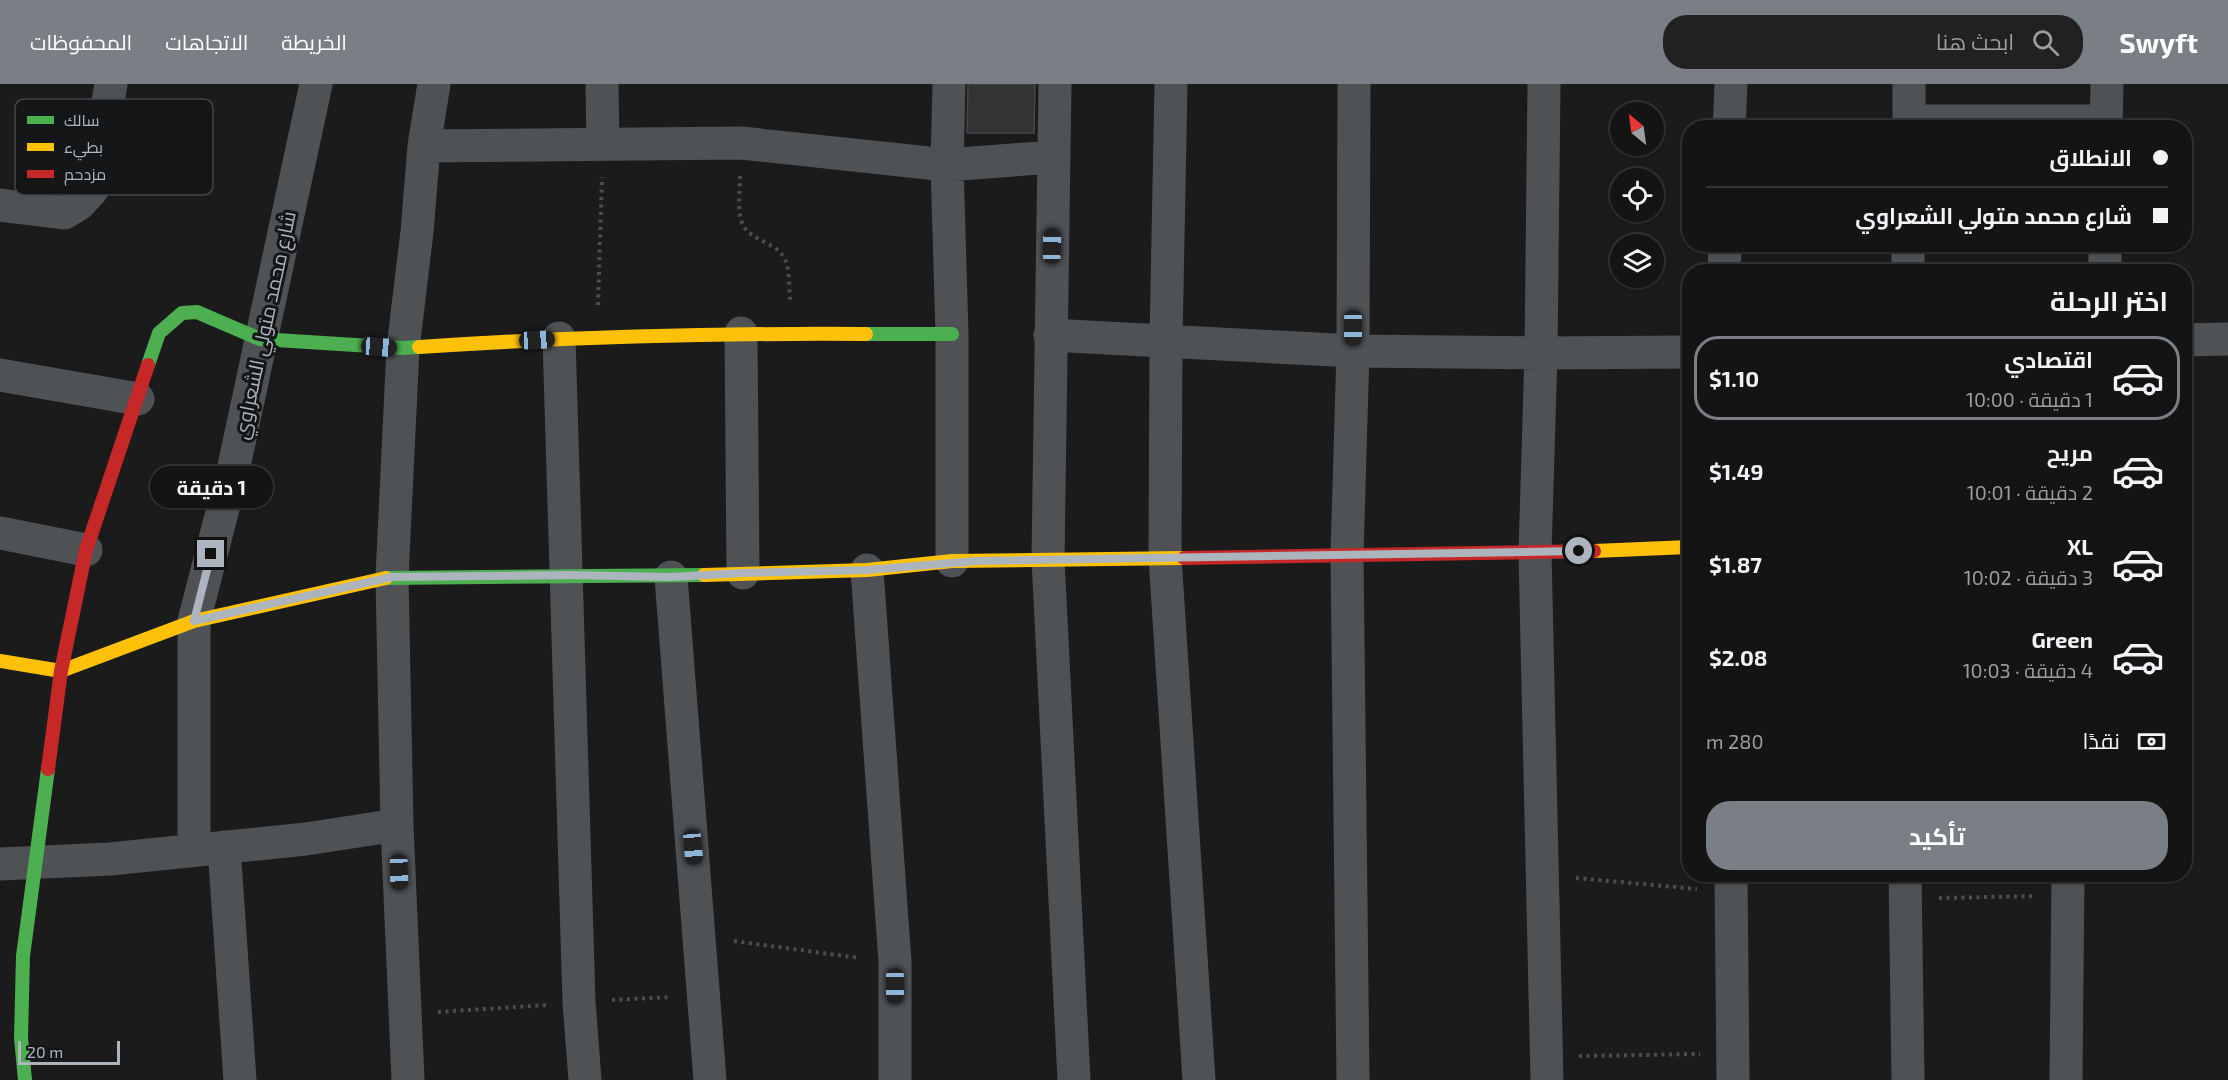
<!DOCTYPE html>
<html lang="ar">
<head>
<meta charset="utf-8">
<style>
	:root { --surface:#141415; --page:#212122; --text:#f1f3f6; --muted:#9d9ea0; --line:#333334; --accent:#797f85 }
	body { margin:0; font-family:"Exo 2",Cairo,sans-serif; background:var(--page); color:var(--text); direction:rtl; height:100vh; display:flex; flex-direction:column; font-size:22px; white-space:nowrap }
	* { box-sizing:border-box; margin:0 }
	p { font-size:20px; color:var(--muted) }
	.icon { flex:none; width:33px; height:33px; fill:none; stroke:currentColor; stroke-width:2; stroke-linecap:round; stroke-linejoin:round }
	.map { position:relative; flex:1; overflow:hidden; direction:ltr }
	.panel { position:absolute; left:1682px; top:180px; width:510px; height:618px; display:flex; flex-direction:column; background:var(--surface); border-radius:24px; box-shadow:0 2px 4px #0004,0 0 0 2px var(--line); direction:rtl }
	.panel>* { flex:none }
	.top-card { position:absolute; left:1682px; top:36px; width:510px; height:132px; border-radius:24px; box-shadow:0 2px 4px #0004,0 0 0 2px var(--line); direction:rtl; display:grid; align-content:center; height:132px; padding:0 24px; background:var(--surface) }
	.needle { width:39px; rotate:331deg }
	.controls { position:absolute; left:1610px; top:18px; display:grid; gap:12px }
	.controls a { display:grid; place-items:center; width:54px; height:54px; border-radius:50%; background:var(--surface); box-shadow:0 2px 4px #0004,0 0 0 2px var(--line); font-size:30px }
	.scale { position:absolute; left:18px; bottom:15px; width:102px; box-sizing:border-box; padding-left:6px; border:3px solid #acb5bd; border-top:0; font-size:16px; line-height:21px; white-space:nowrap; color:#acb5bd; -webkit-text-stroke:4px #151618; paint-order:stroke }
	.end { position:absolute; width:27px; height:27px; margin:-14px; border:8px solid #acb5bd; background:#111; box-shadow:0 0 0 3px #111 }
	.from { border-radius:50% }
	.bubble { position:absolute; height:42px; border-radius:21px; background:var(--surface); box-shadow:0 2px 4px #0004,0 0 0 2px var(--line); font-size:20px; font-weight:700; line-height:42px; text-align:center; direction:rtl }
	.car { position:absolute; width:18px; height:36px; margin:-18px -9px; border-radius:8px; box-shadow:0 0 4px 2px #0007; background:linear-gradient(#222 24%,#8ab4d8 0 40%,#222 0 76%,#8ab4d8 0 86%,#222 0) }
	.top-card b { display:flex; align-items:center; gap:21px; height:57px; font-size:22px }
	.top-card b+b { border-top:2px solid var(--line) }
	.top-card i { width:15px; height:15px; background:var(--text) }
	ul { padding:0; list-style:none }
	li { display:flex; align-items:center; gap:18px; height:84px; margin:0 12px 9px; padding:0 12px; border:3px solid transparent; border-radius:24px }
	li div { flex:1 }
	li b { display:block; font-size:22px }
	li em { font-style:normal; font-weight:700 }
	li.on { border-color:var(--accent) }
	li>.icon { width:54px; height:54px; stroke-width:1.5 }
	h2 { padding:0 24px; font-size:27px; line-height:72px }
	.pay { display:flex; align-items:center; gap:15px; height:66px; padding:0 24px; font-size:22px }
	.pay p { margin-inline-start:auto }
	.cta { display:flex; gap:12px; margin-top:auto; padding:12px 24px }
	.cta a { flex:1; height:69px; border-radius:24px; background:var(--accent); color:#fff; font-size:24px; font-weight:700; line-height:69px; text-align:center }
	header { display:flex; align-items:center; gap:36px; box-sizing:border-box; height:84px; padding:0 30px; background:var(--accent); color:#fff }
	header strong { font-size:28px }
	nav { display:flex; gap:33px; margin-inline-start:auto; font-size:21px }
	.search { width:420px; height:54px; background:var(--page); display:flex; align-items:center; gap:15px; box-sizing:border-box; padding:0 21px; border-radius:24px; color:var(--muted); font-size:22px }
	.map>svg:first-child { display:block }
	.building { fill:#333334; stroke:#444648; stroke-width:1.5 }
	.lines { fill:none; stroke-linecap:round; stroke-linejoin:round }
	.path { stroke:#4b4d4f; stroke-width:4; stroke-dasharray:3 4.5; stroke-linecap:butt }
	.street { stroke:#4f5255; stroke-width:33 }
	.fast { stroke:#4caf50; stroke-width:14 }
	.slow { stroke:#ffc107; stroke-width:14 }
	.jam { stroke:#c62828; stroke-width:14 }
	.route { stroke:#acb5bd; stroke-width:8 }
	.labels { text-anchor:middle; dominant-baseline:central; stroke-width:6; stroke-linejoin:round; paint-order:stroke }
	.street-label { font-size:20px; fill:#acb5bd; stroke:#151618 }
	.key { fill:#151618; stroke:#42464a; stroke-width:1.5 }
	.key-label { font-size:16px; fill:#acb5bd }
</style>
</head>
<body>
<header>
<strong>Swyft</strong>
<div class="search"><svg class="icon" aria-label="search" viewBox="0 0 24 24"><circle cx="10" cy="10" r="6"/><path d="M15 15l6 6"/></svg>ابحث هنا</div>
<nav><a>الخريطة</a><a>الاتجاهات</a><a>المحفوظات</a></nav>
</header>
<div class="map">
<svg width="2228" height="996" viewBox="0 0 2228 996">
	<rect width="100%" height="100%" fill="#1b1b1c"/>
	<path class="building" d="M968,0H1035L1034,49H967Z"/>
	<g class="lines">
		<path class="path" d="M740,92C740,106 737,125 742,139C749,158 779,157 786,178C790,189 789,204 790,216
			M598,221L602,93
			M1576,794L1697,805
			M1939,814L2036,812
			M734,857L860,874
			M612,916L670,913
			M438,928L547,921
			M1579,972L1700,970"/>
		<path class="street" d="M602,0L603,60
			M949,0L947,81L952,250V477
			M1055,0L1048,475L1074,996
			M1171,0L1166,256L1165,473L1199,996
			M1544,0L1541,269L1535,469L1547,996
			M1909,0V44
			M1909,37H2106
			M1729,44L1731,0
			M2106,44L2107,0
			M424,62L741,59L947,81L1053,73
			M0,121L64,129L79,120L92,106L111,0
			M1724,188L1725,160
			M1908,188V160
			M2105,188V160
			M741,249L743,489
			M1050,251L1353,267L1541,269L1689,268
			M559,254L579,918L585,996
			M2184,256L2228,255
			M0,291L138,315
			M0,449L86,466
			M867,486L895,878V996
			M671,493L710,996
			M224,763L240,996
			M194,766V537L234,382L316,0
			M0,780L110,775L306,755L397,741
			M1731,790L1733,996
			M1905,790L1908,996
			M408,996L397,741L392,493L403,264L417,148L424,62L434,0
			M1353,996L1347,470L1353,267L1354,0
			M2066,996L2068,790"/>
		<path class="fast" d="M866,250H952
			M148,281L159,249L182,229L197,228L260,255L403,264L419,263
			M386,494L704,491
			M25,996L21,954L23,872L48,685"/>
		<path class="slow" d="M419,263C568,253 717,249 866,250
			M1594,467L1689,463
			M704,491L867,486L952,477L1184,474
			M0,577L61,587L194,537L386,494"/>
		<path class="jam" d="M1184,474L1594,467
			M48,685L61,587L86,466L148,281"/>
	</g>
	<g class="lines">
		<path class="route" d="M211,470L194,537L392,493L566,491L671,493L743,489L867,486L976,477L1579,467"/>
	</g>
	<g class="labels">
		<g class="street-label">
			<text transform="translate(264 241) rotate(-78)">شارع محمد متولي الشعراوي</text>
		</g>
	</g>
	<rect x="15" y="15" width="198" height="96" rx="9" class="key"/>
	<rect x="27" y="32" width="27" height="8" fill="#4caf50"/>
	<rect x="27" y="59" width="27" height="8" fill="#ffc107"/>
	<rect x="27" y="86" width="27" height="8" fill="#c62828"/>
	<g class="key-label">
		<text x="64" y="42">سالك</text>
		<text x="64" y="69">بطيء</text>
		<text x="64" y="96">مزدحم</text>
	</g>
</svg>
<div class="controls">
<a><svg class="needle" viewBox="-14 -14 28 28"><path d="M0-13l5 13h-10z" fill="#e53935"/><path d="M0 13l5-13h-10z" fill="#9d9ea0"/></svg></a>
<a><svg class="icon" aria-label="locate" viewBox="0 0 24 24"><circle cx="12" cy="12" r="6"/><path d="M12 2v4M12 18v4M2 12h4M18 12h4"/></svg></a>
<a><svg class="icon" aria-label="layers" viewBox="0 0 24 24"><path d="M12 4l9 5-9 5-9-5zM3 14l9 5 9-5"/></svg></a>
</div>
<div class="scale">20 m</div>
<i class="end from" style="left:1579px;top:467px"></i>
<i class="end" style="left:211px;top:470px"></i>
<div class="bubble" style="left:150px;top:382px;width:123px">1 دقيقة</div>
<i class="car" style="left:1052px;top:162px;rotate:1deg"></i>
<i class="car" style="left:1353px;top:244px;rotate:180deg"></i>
<i class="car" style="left:537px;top:256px;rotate:87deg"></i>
<i class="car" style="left:379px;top:263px;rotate:94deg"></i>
<i class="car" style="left:693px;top:763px;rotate:175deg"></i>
<i class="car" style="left:399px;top:788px;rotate:178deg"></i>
<i class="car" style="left:895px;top:902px;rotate:180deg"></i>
<div class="top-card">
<b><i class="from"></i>الانطلاق</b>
<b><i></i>شارع محمد متولي الشعراوي</b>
</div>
<section class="panel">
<h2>اختر الرحلة</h2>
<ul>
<li class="on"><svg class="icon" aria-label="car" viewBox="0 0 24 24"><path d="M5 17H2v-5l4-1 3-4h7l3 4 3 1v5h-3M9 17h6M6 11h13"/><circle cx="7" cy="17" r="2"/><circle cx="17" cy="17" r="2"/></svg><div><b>اقتصادي</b><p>1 دقيقة · 10:00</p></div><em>$1.10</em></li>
<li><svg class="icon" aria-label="car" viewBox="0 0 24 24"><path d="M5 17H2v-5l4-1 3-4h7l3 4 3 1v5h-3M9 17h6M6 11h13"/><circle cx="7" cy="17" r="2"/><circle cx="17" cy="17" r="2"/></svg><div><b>مريح</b><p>2 دقيقة · 10:01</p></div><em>$1.49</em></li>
<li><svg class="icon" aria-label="car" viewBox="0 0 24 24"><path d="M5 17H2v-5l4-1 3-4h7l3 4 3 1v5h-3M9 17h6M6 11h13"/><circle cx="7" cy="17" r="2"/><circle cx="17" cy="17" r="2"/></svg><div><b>XL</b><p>3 دقيقة · 10:02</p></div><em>$1.87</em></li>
<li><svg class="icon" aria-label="car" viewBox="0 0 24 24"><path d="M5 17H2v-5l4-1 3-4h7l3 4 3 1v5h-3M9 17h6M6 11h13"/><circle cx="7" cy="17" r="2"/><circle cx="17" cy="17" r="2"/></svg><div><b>Green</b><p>4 دقيقة · 10:03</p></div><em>$2.08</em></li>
</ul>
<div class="pay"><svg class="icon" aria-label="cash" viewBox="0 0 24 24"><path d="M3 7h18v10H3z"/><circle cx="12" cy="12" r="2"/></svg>نقدًا<p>280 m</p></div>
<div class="cta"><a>تأكيد</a></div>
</section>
</div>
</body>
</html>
